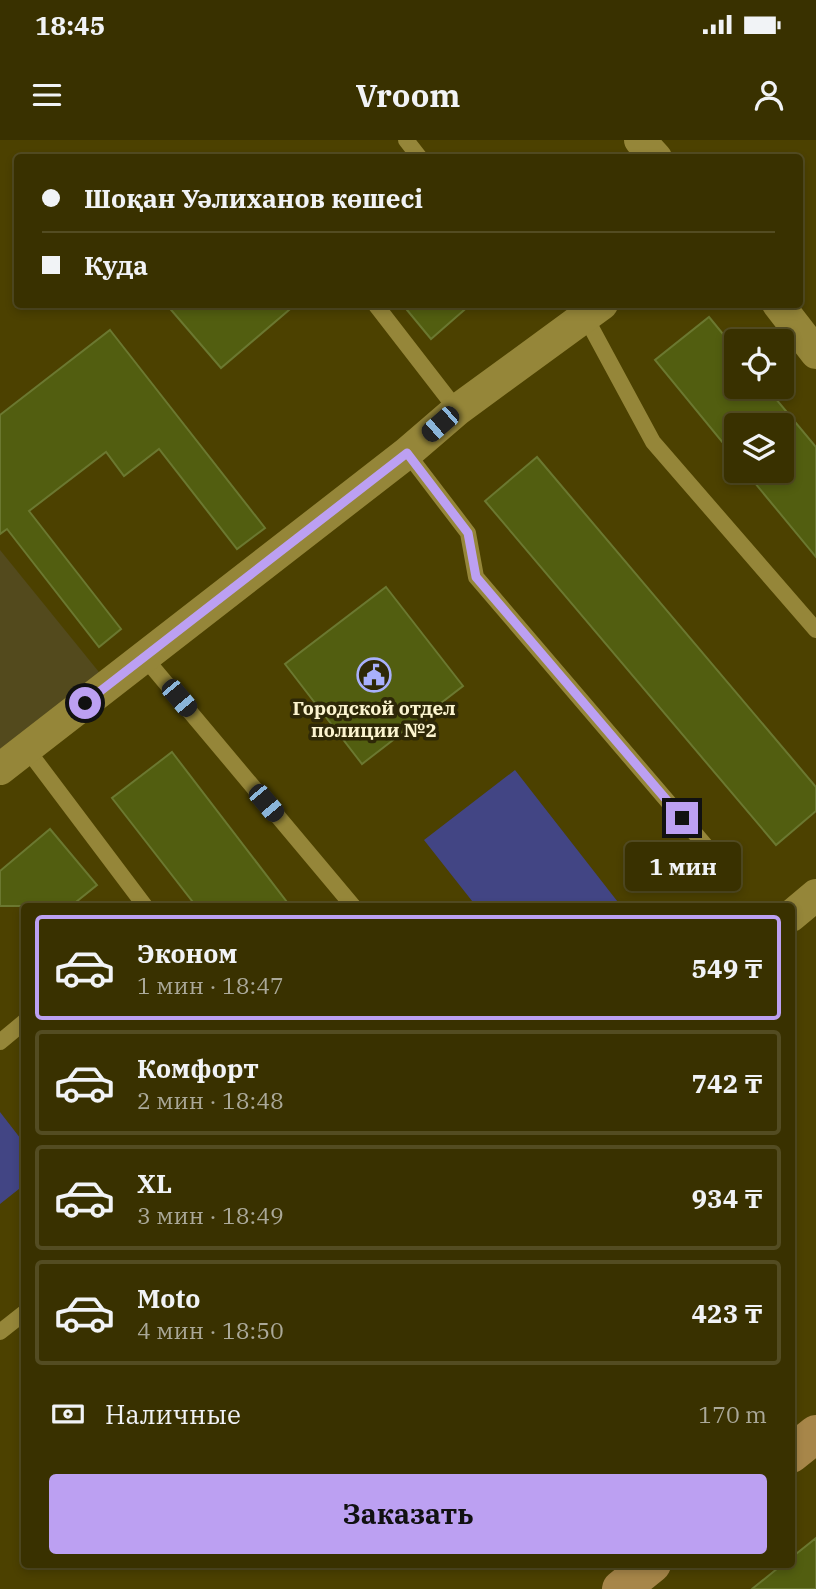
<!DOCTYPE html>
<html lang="ru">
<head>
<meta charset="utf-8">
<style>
	:root { --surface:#393100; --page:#443d0f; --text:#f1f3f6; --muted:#aba999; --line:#534c22; --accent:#bca0f2 }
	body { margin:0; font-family:"IBM Plex Serif",serif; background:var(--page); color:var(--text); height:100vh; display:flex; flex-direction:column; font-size:26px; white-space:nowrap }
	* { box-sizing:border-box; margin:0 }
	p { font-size:23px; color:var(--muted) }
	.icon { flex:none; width:38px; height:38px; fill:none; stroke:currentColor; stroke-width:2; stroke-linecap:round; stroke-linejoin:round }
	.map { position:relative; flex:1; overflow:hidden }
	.panel { position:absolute; left:21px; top:763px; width:774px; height:665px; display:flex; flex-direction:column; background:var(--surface); border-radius:7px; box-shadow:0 4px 10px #0003,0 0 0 2px var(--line) }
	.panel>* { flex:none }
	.guide { position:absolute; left:14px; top:14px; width:789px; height:154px; border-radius:7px; box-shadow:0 4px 10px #0003,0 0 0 2px var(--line); display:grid; align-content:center; height:154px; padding:0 28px; background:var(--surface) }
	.fabs { position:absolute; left:724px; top:189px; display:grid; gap:14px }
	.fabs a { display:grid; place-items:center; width:70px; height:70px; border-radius:7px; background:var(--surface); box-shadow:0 4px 10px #0003,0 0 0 2px var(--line); font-size:35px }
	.end { position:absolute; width:32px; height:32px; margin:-16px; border:9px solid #bca0f2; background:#111; box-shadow:0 0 0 4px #111 }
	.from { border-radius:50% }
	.bubble { position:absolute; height:49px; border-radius:7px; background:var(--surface); box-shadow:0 4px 10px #0003,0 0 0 2px var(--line); font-size:23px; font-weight:700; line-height:49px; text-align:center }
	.car { position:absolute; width:21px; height:42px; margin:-21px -10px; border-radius:9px; box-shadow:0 0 5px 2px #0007; background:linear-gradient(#222 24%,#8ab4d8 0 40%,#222 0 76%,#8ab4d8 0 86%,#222 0) }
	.guide b { display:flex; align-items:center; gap:24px; height:66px; font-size:26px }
	.guide b+b { border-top:2px solid var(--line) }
	.guide i { width:18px; height:18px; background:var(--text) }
	ul { padding:12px 0 0; list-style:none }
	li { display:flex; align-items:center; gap:21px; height:105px; margin:0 14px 10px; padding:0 14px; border:4px solid var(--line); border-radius:7px }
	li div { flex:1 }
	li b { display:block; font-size:26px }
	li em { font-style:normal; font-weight:700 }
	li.selected { border-color:var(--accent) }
	li>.icon { width:63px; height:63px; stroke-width:1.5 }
	.pay { display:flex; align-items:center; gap:18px; height:77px; padding:0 28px; font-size:26px }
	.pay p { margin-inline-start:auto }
	.primary-button { display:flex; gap:14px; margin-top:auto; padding:14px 28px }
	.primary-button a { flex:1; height:80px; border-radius:7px; background:var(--accent); color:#111; font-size:28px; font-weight:700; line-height:80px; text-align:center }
	.status { display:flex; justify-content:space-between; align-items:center; height:49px; padding:0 35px; background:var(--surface); direction:ltr }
	.status svg { height:19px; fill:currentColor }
	header { display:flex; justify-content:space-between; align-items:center; height:91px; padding:0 28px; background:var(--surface); font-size:32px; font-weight:700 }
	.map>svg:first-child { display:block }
	.built { fill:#534a1d }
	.green { fill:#424584 }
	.building { fill:#525e10; stroke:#6b7830; stroke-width:2 }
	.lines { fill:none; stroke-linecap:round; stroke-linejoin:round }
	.lane { stroke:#958639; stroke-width:16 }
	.street { stroke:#958639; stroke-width:32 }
	.secondary { stroke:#a78649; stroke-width:38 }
	.route { stroke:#bca0f2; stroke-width:9 }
	.labels { text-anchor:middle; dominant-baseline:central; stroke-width:7; stroke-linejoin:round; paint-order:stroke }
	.poi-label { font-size:19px; font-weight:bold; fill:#fbf4cf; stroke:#2e2807 }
</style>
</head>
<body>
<div class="status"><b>18:45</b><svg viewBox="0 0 49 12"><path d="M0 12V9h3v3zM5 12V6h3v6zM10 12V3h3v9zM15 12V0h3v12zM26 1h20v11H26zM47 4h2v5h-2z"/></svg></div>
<header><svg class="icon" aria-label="menu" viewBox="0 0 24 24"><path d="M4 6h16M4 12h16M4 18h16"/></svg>Vroom<svg class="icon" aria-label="person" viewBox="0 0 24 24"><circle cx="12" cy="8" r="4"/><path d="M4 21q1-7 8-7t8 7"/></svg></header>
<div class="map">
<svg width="816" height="1449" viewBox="0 0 816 1449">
	<rect width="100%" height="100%" fill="#4c4100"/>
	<path class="built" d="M0,410L103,537L0,613Z"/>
	<path class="green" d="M515,630L621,766H476L424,700Z
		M0,972L24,1003V1045L0,1064Z"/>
	<path class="building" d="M166,164H296L221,228Z
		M402,164H471L431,199Z
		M709,177L737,211V247H766L816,307V417L745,331H782V285H737V320L655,220Z
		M110,190L265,388L237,409L159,309L124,336L106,312L29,371L121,489L99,507L7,389L0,394V275Z
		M537,317L816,647V671L776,705L485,361Z
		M386,447L463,546L362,624L285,524Z
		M172,612L290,766H196L112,658Z
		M50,689L97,745L71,766H0V731Z
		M816,1398V1449H752L783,1424H791V1418Z"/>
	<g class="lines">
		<path class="lane" d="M406,0L420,18
			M375,164L457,270
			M586,178L653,302L816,490
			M407,313L468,393L476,437L734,739
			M144,517L353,766
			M26,608L145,766
			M0,902L24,882
			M0,1192L24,1173"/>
		<path class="street" d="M640,0L656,18
			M778,164L816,213
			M0,629L407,313L457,270L602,164
			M791,776L816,755"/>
		<path class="secondary" d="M791,1314L816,1294
			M621,1449L652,1424"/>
	</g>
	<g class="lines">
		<path class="route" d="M85,563L407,313L468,393L476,437L682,678"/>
	</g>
	<defs>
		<symbol id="civic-ring" viewBox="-11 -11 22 22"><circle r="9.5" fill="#2e2807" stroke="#a8b0fc" stroke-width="1.5"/><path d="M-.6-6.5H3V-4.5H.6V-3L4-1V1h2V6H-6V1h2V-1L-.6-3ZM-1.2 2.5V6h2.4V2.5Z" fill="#a8b0fc"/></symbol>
	</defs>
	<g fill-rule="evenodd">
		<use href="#civic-ring" x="355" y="516" width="38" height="38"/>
	</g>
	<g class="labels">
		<g class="poi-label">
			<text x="374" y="568">Городской отдел<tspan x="374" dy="22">полиции №2</tspan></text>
		</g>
	</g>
</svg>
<div class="fabs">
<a><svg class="icon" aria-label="locate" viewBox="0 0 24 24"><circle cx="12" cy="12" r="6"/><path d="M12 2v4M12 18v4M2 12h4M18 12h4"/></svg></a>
<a><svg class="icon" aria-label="layers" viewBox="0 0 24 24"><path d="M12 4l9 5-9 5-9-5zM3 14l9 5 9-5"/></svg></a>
</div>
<i class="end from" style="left:85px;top:563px"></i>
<i class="end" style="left:682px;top:678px"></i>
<div class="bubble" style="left:625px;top:702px;width:116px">1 мин</div>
<i class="car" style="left:440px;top:284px;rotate:229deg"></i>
<i class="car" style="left:179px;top:558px;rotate:140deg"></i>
<i class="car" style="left:266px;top:663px;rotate:140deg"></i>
<div class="guide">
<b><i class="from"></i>Шоқан Уәлиханов көшесі</b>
<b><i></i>Куда</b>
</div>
<section class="panel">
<ul>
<li class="selected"><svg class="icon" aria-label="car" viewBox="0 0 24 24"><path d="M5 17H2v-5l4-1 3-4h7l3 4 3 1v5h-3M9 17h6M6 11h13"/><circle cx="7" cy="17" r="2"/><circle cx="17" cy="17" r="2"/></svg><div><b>Эконом</b><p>1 мин · 18:47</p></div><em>549 ₸</em></li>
<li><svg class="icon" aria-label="car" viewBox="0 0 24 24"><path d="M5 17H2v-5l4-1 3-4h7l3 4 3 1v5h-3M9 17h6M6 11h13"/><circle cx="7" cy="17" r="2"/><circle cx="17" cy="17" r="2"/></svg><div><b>Комфорт</b><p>2 мин · 18:48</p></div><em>742 ₸</em></li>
<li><svg class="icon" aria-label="car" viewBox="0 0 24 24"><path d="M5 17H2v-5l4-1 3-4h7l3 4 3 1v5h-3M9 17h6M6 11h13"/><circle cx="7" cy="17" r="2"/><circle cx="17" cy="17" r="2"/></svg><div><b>XL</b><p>3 мин · 18:49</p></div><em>934 ₸</em></li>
<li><svg class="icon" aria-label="car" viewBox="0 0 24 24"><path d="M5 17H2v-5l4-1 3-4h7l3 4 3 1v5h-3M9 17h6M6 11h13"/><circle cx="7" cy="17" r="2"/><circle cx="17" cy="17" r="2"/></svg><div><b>Moto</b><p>4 мин · 18:50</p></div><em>423 ₸</em></li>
</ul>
<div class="pay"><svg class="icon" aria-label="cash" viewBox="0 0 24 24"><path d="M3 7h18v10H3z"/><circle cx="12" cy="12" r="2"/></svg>Наличные<p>170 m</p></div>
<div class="primary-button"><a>Заказать</a></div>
</section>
</div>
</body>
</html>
